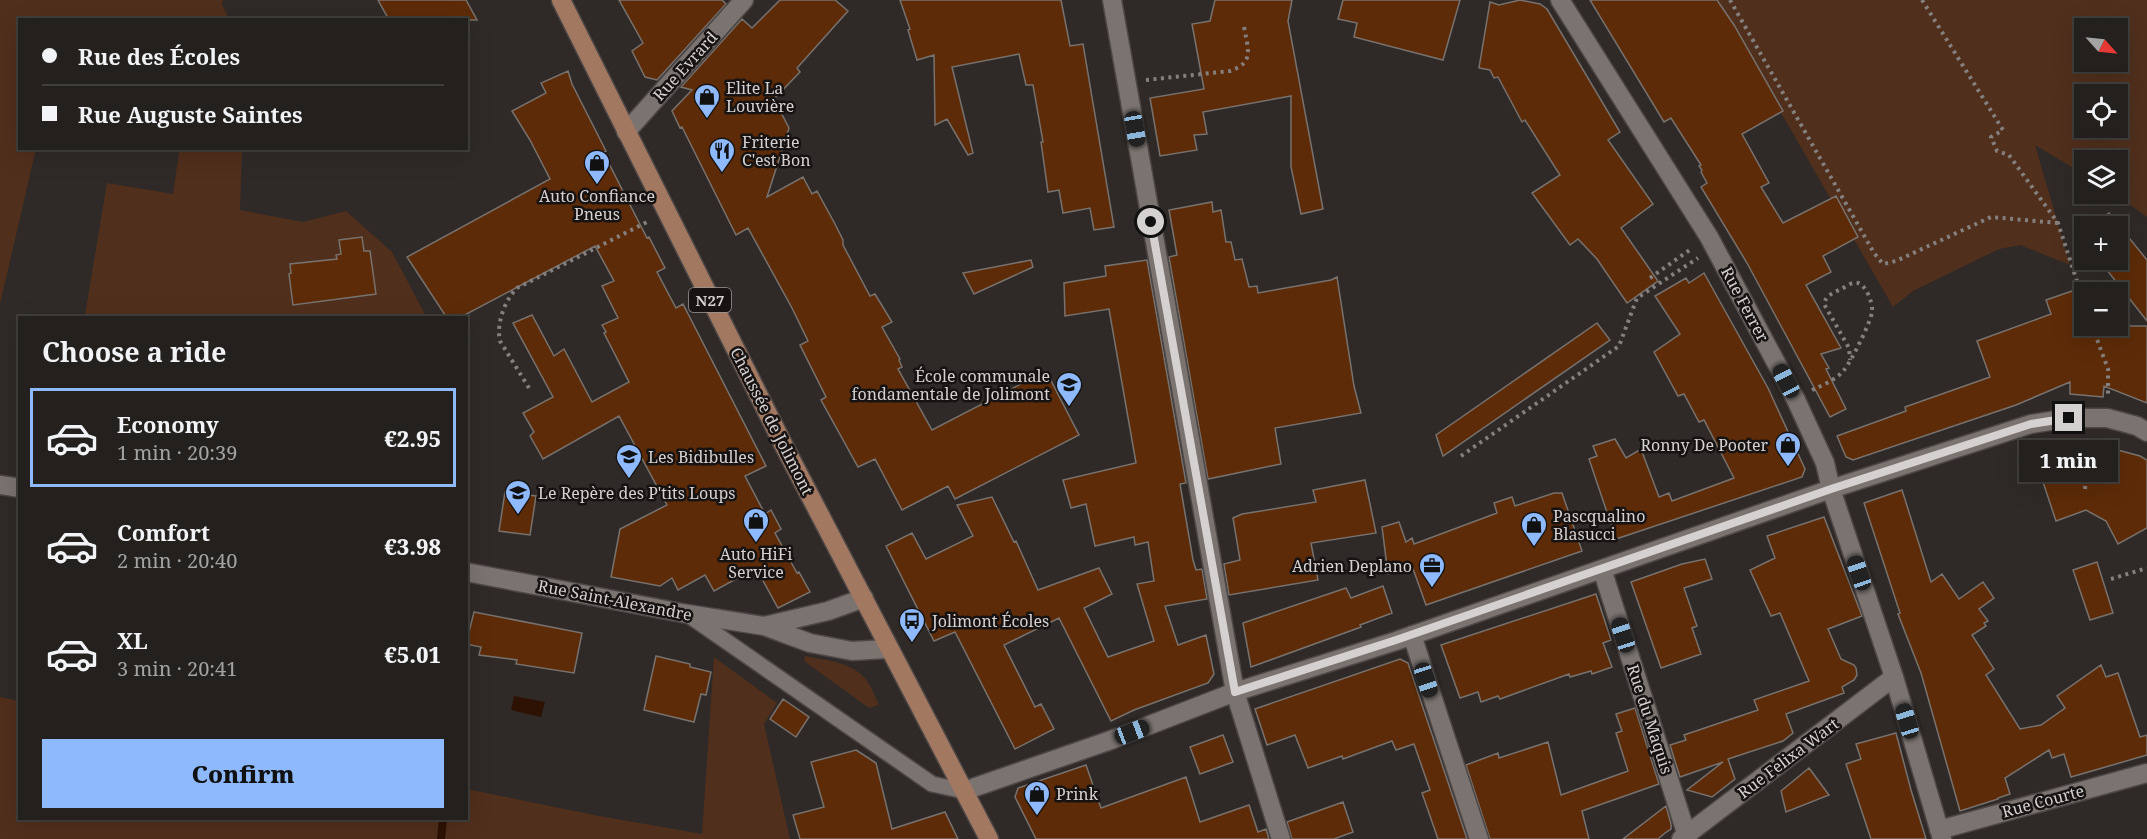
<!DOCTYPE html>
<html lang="en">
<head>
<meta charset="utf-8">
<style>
	:root { --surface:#23201d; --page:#2b2826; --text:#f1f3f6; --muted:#a3a3a4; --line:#403e3b; --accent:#8eb9fc }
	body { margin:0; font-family:"Noto Serif",serif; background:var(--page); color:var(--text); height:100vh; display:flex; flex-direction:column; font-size:22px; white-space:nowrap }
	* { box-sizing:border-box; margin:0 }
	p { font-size:20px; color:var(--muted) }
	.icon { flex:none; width:33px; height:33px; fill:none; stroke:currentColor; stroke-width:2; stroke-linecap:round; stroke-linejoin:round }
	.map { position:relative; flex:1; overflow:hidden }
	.details { position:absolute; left:18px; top:316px; width:450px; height:504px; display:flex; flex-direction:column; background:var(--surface); border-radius:0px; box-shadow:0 6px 24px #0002,0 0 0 2px var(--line) }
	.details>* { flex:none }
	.hud { position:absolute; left:18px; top:18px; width:450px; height:132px; border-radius:0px; box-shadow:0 6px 24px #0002,0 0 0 2px var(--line); display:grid; align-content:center; height:132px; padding:0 24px; background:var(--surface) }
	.needle { width:39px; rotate:117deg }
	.tools { position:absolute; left:2074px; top:18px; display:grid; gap:12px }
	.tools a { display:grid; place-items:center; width:54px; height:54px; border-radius:0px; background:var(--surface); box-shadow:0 6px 24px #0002,0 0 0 2px var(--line); font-size:30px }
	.end { position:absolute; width:27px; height:27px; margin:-14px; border:8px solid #d5d1d0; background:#111; box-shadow:0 0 0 3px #111 }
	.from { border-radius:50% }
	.bubble { position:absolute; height:42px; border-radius:0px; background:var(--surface); box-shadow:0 6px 24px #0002,0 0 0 2px var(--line); font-size:20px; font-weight:800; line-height:42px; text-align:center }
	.car { position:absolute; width:18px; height:36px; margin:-18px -9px; border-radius:8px; box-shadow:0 0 4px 2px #0007; background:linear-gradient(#222 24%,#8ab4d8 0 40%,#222 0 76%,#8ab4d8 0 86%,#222 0) }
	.hud b { display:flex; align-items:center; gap:21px; height:57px; font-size:22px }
	.hud b+b { border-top:2px solid var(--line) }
	.hud i { width:15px; height:15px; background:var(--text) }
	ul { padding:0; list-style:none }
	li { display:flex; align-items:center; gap:18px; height:99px; margin:0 12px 9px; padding:0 12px; border:3px solid transparent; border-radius:0px }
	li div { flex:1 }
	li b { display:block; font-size:22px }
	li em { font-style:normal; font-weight:800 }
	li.active { border-color:var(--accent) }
	li>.icon { width:54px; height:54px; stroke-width:1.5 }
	h2 { padding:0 24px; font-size:27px; line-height:72px }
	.primary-button { display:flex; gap:12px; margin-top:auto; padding:12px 24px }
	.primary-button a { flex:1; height:69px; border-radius:0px; background:var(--accent); color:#111; font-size:24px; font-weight:800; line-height:69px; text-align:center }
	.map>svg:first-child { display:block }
	.green { fill:#502f1c; fill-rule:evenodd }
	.water { fill:#2d1203 }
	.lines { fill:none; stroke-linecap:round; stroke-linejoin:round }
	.stream { stroke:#2d1203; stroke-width:8 }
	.building { fill:#5d2b08; stroke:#78726e; stroke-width:1.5 }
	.lane-casing { stroke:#4c4746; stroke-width:18 }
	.street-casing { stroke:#4c4746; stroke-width:21 }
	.primary-casing { stroke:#4c4746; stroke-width:21 }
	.path { stroke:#85807e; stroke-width:4; stroke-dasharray:3 4.5; stroke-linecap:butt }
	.lane { stroke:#7a736f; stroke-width:15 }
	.street { stroke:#7a736f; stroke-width:18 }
	.primary { stroke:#a37861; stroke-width:18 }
	.route { stroke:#d5d1d0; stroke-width:8 }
	.labels { text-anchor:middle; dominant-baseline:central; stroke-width:5; stroke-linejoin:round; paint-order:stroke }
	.shield { fill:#161312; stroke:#9c9897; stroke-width:1.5 }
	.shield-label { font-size:15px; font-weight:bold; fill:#d5d1d0 }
	.street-label { font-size:16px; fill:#d5d1d0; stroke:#161312 }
	.poi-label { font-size:16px; fill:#d5d1d0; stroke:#161312; text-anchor:start }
</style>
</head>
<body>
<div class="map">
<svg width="2147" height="839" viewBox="0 0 2147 839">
	<rect width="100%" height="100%" fill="#2f2a27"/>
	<path class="green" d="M0,0H223L222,4L229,19L20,20V148L36,149L0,304Z
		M1716,0H2147V217L2115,194H2118V160H2085V175L2035,145L2070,265L2020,245L1999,249L1913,291L1893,307ZM2085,28H2118V62H2085ZM2085,94H2118V128H2085Z
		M242,148L240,210L303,222L346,211L392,252L427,318H96L85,315L107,183L173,194L179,153L177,149Z
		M805,656C824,660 854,662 866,680C872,687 875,697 879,705L869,708L804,661Z
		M714,657L777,703L764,724L790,839H0V697L19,701L20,819H466L467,789L594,815L702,834Z"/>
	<path class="water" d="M514,696L545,702L541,717L511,710Z"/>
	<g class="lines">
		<path class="stream" d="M441,839L443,819"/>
	</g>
	<path class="building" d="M378,0H466L477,20H389Z
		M619,0H722L726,4L657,80L645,77L632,51L643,43Z
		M780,0H835L848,11L797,68L800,72L774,99L789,128L767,197L803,177L812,194L817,191L835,224L843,240V245L870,296L875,294L892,322L882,327L900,359L899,360L902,367L898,369L932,430L1046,371L1079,435L955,499L948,486L902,510L875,459L858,467L821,400L826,397L800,345L808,341L792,308L748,228L736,235L682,127L680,128L672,111L692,90L681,87L742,19L752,28Z
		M900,0H1061L1070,46L1083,44L1114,227L1094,230L1090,208L1063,213L1059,190L1048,192L1041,142H1043L1033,85H1026L1019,54L952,67L973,153L968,155L947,119L935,125L934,55L917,60L908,30L910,29Z
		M1215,0H1292L1288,21L1323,209L1301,214L1291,167V96L1203,112L1207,134L1194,135L1197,150L1160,156L1150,98L1204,89L1192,24L1210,21Z
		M1343,0H1460L1443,60L1354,37L1357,23L1338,19Z
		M1520,0L1540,4L1547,9L1620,132L1608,140L1653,204L1621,228L1658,281L1627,303L1597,259L1578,239L1570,245L1532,193L1560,175L1525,120L1522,122L1498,77L1494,78L1490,70L1479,68L1490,2L1499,5Z
		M1590,0H1717L1734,25L1783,111L1742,134L1769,183L1761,187L1783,223L1836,196L1858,237L1823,256L1831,272L1806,285L1841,348L1821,354L1829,368L1826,369L1846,409L1830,417L1747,263L1701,187L1707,183L1701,172L1702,170L1699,166L1701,165L1671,118L1664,122Z
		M568,71L572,84L606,151L603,152L647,238L649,237L665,268L657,272L676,308L683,304L766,466L745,476L765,514L771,510L781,529L775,533L797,573L799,572L810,592L778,608L756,568L714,591L705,575L678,590L672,578L660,586L611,577L620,529L667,505L619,416L543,459L530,436L534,432L523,413L553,397L513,323L532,315L554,356L564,349L592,402L629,382L604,333L606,332L602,325L618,318L602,286L614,281L595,246L459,318H447L407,257L550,179L530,140L512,111L546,93L541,83Z
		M1212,202L1213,212L1221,210L1226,242H1231L1235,260L1242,259L1249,287L1257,286L1258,293L1331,280L1337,277L1354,386L1361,413L1275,428L1281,464L1208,479L1169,257L1177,255L1169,210Z
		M2109,213L2147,260V321L2099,260H2122L2118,253V226H2103L2099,220Z
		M362,237L364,251H370L376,294L293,305L289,274L291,273L290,264L337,259L336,255L341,254L339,240Z
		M1031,260L1033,267L974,294L963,273Z
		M1147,260L1186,483L1180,484L1193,560L1196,570L1202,569L1207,599L1165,606L1178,645L1206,635L1214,674L1208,683L1134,710L1111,721L1059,618L1004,645L1035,707L1041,704L1054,729L1015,749L955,632L934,641L886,546L912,533L926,559L973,536L957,505L992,497L1014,542L1016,541L1038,590L1099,568L1112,594L1084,608L1108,657L1154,641L1137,584L1154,581L1148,542L1135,545L1134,537L1095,546L1086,504L1071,508L1063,480L1136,463L1109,309L1065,316L1064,283L1106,276L1105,266Z
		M1704,273L1768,388L1805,469L1802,477L1616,539L1589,459L1597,456L1593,446L1615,439L1626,458L1641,449L1659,497L1669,493L1672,501L1734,478L1704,420L1699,422L1684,394L1678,396L1654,352L1680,334L1655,296L1686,278L1689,283Z
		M2075,290L2085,319V326H2147V403L2104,386L2103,397L2070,394V382L2016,405L1853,460L1846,457L1837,436L1906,411L1905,407L1990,377L1977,341L2051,314L2046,300Z
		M1597,323L1610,340L1443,456L1436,435Z
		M2088,442L2140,456L2147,460V528L2118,544L2106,521L2086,510L2056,521L2035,458Z
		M1365,480L1376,533L1311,543L1318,580L1229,595L1224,564L1240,560L1233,518L1242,514L1316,502L1313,490Z
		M1902,490L1931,582L1942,574L1959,599L1983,582L1994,598L1979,609L1988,621L1984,623L1986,626L1972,635L1994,669L1986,675L2020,729L2041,725L2065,708L2057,696L2101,665L2106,677L2118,673L2140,737L2147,735V755L2071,777L2064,754L2052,758L2049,750L2005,778L2010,794L1998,798V799L1960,811L1921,673L1898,614L1900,613L1864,503Z
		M505,492L536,496L530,535L499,531Z
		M1554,493H1562L1582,551L1426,605L1412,566L1388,574L1382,527L1399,522L1406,542L1412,538L1414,544L1497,513L1494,503L1512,497L1515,506Z
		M1824,517L1862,616L1828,629L1841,659L1854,665L1856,668L1857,675L1854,680L1842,687L1844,693L1786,714L1793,733L1783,741L1728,759L1735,779L1712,797L1687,790L1723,762L1680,777L1670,745L1686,740L1684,735L1758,710L1754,700L1809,681L1780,613L1771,616L1750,570L1775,558L1767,536Z
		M1705,559L1712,579L1684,588L1697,626L1692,628L1701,654L1661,668L1631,582L1682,564Z
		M2097,562L2113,613L2090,620L2073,570Z
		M1383,586L1392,613L1360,625L1361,627L1251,667L1243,623L1346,588L1351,598Z
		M1596,594L1611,640L1603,643L1612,667L1592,674L1591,671L1570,677L1569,674L1500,699L1498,696L1481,702L1478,692L1460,698L1441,645Z
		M474,612L582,633L574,673L516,664L517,660L479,655L481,647L466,644Z
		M656,656L690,664V667L711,672L706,695L701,694L694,722L644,710Z
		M1400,659L1408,663L1467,839H1438L1422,793L1430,790L1414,744L1396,750L1392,741L1343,759L1342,756L1308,768L1295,735L1267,745L1255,709Z
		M783,699L809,717L796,737L770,719Z
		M1635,708L1659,784L1582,811L1589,839H1490L1466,765L1498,753L1499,758L1548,742L1561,795L1628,771L1616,733L1622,731L1616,714Z
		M1896,733L1911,790L1926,839H1871L1846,764L1861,759L1856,744Z
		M1223,735L1233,762L1200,774L1190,747Z
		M856,750L876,763L892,829L945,812L958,839H800L793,815L824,807L811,762Z
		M1086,765L1101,808L1186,777L1200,822L1249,805L1258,832L1266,829L1269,839H1036L1015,797L1018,788Z
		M1809,768L1829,795L1786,812L1781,791Z
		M1343,802L1353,832L1334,839H1292L1287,822Z
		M1666,806L1671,824V829L1665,833L1658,839H1623Z"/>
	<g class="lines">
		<defs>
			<path id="lane" d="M687,614L932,784L964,791"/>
			<path id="street" d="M1112,0L1235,692L1281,839
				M1560,0L1709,237L1796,400L1825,463L1831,489L1894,677L1942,839
				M626,132L744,0
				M0,485L20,488
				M1602,569L1688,839
				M466,572L682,613L764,626L810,643L852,651L888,649
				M764,626L828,611L864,598
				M1412,635L1479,839
				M964,791L1111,740L1235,692L1396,641L1831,489L2031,424L2069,418H2107L2137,426L2147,432
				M1939,830L2147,773
				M1681,839L1894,677"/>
			<path id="primary" d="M561,0L784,446L989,839"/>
		</defs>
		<use href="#lane" class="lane-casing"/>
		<use href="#street" class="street-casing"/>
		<use href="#primary" class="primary-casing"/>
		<path class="path" d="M1730,0L1874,253L1883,264L1896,261L1991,217L2058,223
			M1922,0L2003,130L1991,137L1997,151L2009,155L2058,223L2085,306
			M1146,80L1230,71C1256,62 1247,48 1244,26
			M1650,278L1691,249
			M2092,326L2108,369V397
			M529,388L500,341C496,323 505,300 517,288L649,221
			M1812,390C1823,385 1836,380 1844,370C1851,362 1872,320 1872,311C1873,303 1866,285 1858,283C1852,281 1846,287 1841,289C1833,293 1826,295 1824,304L1849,348L1850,360
			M1461,456L1619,346L1637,298L1698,258
			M2085,489L2090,440
			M2111,579L2147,568"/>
		<use href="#lane" class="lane"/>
		<use href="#street" class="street"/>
		<use href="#primary" class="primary"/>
	</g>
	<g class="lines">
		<path class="route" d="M1151,222L1235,692L1396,640L1831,489L2031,424L2069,418"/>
	</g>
	<defs>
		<symbol id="shop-pin" viewBox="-11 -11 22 30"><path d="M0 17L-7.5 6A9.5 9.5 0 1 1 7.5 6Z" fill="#8eb9fc" stroke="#161312"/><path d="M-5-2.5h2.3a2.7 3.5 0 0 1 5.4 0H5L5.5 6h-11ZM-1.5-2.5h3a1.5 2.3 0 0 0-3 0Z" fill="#111"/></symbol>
		<symbol id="restaurant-pin" viewBox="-11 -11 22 30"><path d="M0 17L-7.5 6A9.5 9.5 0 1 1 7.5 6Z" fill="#8eb9fc" stroke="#161312"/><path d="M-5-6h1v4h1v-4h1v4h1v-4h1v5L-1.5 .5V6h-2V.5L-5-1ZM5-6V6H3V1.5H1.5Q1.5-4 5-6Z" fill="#111"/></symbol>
		<symbol id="school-pin" viewBox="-11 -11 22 30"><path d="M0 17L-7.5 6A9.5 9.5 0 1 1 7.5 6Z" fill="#8eb9fc" stroke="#161312"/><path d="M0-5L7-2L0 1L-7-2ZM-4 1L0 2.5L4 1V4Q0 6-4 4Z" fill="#111"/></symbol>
		<symbol id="office-pin" viewBox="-11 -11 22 30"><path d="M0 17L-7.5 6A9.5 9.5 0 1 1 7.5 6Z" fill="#8eb9fc" stroke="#161312"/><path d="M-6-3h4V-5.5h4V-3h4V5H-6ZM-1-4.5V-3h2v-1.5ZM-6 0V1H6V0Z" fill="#111"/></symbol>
		<symbol id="bus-pin" viewBox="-11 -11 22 30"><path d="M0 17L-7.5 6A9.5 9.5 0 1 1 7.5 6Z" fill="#8eb9fc" stroke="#161312"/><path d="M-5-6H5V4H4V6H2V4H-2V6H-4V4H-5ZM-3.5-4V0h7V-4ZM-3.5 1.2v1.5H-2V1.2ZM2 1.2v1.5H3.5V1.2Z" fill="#111"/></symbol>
	</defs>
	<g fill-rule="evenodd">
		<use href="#shop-pin" x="692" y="82" width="30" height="40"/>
		<use href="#restaurant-pin" x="707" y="136" width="30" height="40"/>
		<use href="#shop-pin" x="582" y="148" width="30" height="40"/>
		<use href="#school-pin" x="1054" y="370" width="30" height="40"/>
		<use href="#shop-pin" x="1773" y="430" width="30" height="40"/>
		<use href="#school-pin" x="614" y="442" width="30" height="40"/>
		<use href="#school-pin" x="503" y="478" width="30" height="40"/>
		<use href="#shop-pin" x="741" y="506" width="30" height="40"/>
		<use href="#shop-pin" x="1519" y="510" width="30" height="40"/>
		<use href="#office-pin" x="1417" y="551" width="30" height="40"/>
		<use href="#bus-pin" x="897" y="606" width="30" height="40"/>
		<use href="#shop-pin" x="1022" y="779" width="30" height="40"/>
	</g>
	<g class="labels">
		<rect class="shield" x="689" y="288" width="42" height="24" rx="4.5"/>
		<g class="shield-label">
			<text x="710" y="300">N27</text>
		</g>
		<g class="street-label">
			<text transform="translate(685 66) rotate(-48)">Rue Evrard</text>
			<text transform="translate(1745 304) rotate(62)">Rue Ferrer</text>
			<text transform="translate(772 421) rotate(63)">Chaussée de Jolimont</text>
			<text transform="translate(615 600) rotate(11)">Rue Saint-Alexandre</text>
			<text transform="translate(1650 719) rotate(72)">Rue du Maquis</text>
			<text transform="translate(1788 758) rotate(-37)">Rue Felixa Wart</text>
			<text transform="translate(2043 801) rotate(-15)">Rue Courte</text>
		</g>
		<g class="poi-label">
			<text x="726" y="88">Elite La<tspan x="726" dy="18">Louvière</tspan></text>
			<text x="742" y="142">Friterie<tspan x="742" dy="18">C'est Bon</tspan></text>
			<text x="597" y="196" text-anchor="middle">Auto Confiance<tspan x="597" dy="18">Pneus</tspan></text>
			<text x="1050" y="376" text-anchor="end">École communale<tspan x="1050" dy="18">fondamentale de Jolimont</tspan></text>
			<text x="1768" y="445" text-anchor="end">Ronny De Pooter</text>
			<text x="648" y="457">Les Bidibulles</text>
			<text x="538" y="493">Le Repère des P'tits Loups</text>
			<text x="1553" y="516">Pascqualino<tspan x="1553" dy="18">Blasucci</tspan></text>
			<text x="756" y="554" text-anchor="middle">Auto HiFi<tspan x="756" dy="18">Service</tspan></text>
			<text x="1412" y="566" text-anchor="end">Adrien Deplano</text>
			<text x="932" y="621">Jolimont Écoles</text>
			<text x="1056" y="794">Prink</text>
		</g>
	</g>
</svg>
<div class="tools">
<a><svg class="needle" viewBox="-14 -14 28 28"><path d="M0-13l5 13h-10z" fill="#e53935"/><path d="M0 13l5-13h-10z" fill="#a3a3a4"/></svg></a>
<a><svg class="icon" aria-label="locate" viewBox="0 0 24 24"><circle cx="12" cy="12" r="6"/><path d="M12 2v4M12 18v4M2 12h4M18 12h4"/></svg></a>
<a><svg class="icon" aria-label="layers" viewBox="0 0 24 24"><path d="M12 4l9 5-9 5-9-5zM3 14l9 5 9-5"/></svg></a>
<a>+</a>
<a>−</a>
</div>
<i class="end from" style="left:1151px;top:222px"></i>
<i class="end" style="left:2069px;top:418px"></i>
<div class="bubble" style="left:2019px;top:440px;width:99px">1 min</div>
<i class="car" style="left:1135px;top:129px;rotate:170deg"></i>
<i class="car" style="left:1786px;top:381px;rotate:332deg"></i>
<i class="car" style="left:1859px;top:573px;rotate:341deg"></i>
<i class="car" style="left:1623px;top:635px;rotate:342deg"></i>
<i class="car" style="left:1426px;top:680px;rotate:162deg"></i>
<i class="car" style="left:1907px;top:721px;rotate:343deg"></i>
<i class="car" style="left:1132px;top:732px;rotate:69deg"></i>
<div class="hud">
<b><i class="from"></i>Rue des Écoles</b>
<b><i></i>Rue Auguste Saintes</b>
</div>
<section class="details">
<h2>Choose a ride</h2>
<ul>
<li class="active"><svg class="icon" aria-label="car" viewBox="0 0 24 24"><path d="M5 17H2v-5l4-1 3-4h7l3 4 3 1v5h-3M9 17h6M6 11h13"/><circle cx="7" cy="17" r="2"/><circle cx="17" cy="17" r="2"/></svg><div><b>Economy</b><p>1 min · 20:39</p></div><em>€2.95</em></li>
<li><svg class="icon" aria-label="car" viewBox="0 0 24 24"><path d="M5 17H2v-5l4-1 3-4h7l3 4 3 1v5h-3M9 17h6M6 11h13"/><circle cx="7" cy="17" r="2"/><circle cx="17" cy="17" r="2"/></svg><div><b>Comfort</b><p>2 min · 20:40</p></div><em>€3.98</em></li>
<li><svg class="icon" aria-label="car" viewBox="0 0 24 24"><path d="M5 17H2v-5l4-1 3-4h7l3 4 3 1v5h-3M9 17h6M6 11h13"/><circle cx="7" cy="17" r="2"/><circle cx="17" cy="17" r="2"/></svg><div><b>XL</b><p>3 min · 20:41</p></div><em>€5.01</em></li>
</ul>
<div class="primary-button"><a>Confirm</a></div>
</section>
</div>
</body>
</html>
